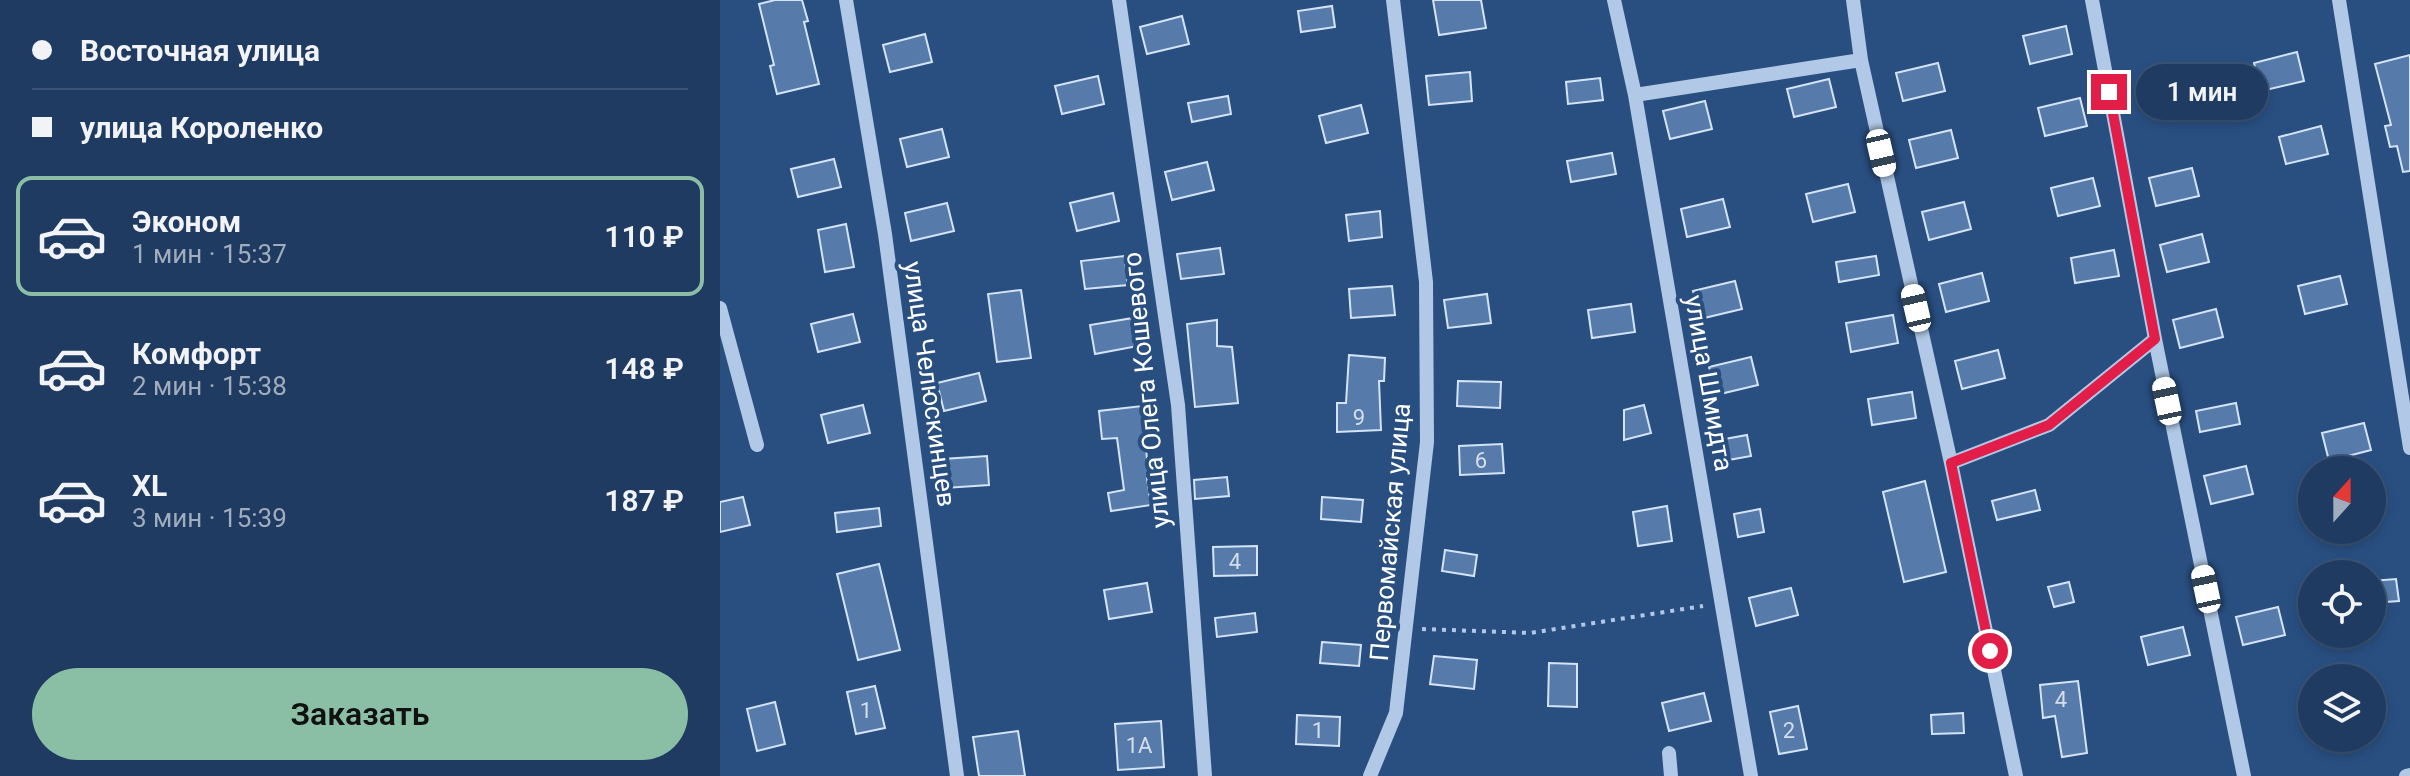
<!DOCTYPE html>
<html lang="ru">
<head>
<meta charset="utf-8">
<style>
	:root { --surface:#1f3b61; --page:#274267; --text:#f1f3f6; --muted:#a1adbd; --line:#3c5576; --accent:#8abfa5 }
	body { margin:0; font-family:Roboto,sans-serif; background:var(--page); color:var(--text); height:100vh; display:flex; flex-direction:column; font-size:30px; white-space:nowrap }
	* { box-sizing:border-box; margin:0 }
	p { font-size:26px; color:var(--muted) }
	.icon { flex:none; width:44px; height:44px; fill:none; stroke:currentColor; stroke-width:2; stroke-linecap:round; stroke-linejoin:round }
	.map { position:relative; flex:1; overflow:hidden }
	.details { display:flex; flex-direction:column; background:var(--surface); width:720px }
	.details>* { flex:none }
	.guide { display:grid; align-content:center; height:176px; padding:0 32px; background:var(--surface) }
	.needle { width:52px; rotate:21deg }
	.controls { position:absolute; left:1578px; top:456px; display:grid; gap:16px }
	.controls a { display:grid; place-items:center; width:88px; height:88px; border-radius:50%; background:var(--surface); box-shadow:0 4px 12px #0003,0 0 0 2px var(--line); font-size:40px }
	.end { position:absolute; width:36px; height:36px; margin:-18px; border:10px solid #e11d48; background:#fff; box-shadow:0 0 0 4px #fff }
	.from { border-radius:50% }
	.bubble { position:absolute; height:56px; border-radius:28px; background:var(--surface); box-shadow:0 4px 12px #0003,0 0 0 2px var(--line); font-size:26px; font-weight:600; line-height:56px; text-align:center }
	.car { position:absolute; width:24px; height:48px; margin:-24px -12px; border-radius:10px; box-shadow:0 0 6px 2px #0007; background:linear-gradient(#fff 24%,#345 0 40%,#fff 0 76%,#345 0 86%,#fff 0) }
	.guide b { display:flex; align-items:center; gap:28px; height:76px; font-size:30px }
	.guide b+b { border-top:2px solid var(--line) }
	.guide i { width:20px; height:20px; background:var(--text) }
	ul { padding:0; list-style:none }
	li { display:flex; align-items:center; gap:24px; height:120px; margin:0 16px 12px; padding:0 16px; border:4px solid transparent; border-radius:16px }
	li div { flex:1 }
	li b { display:block; font-size:30px }
	li em { font-style:normal; font-weight:600 }
	li.on { border-color:var(--accent) }
	li>.icon { width:72px; height:72px; stroke-width:1.5 }
	.action { display:flex; gap:16px; margin-top:auto; padding:16px 32px }
	.action a { flex:1; height:92px; border-radius:48px; background:var(--accent); color:#111; font-size:32px; font-weight:600; line-height:92px; text-align:center }
	main { display:flex; flex:1; min-height:0 }
	.map>svg:first-child { display:block }
	.building { fill:#567bab; stroke:#d4e3f5; stroke-width:2 }
	.lines { fill:none; stroke-linecap:round; stroke-linejoin:round }
	.path { stroke:#b1c9e6; stroke-width:4; stroke-dasharray:4 6; stroke-linecap:butt }
	.minor { stroke:#b1c9e6; stroke-width:14 }
	.route { stroke:#e11d48; stroke-width:10 }
	.labels { text-anchor:middle; dominant-baseline:central; stroke-width:8; stroke-linejoin:round; paint-order:stroke }
	.number-label { font-size:22px; fill:#d5deea }
	.street-label { font-size:26px; fill:#fff; stroke:#294f81 }
</style>
</head>
<body>
<main>
<section class="details">
<div class="guide">
<b><i class="from"></i>Восточная улица</b>
<b><i></i>улица Короленко</b>
</div>
<ul>
<li class="on"><svg class="icon" aria-label="car" viewBox="0 0 24 24"><path d="M5 17H2v-5l4-1 3-4h7l3 4 3 1v5h-3M9 17h6M6 11h13"/><circle cx="7" cy="17" r="2"/><circle cx="17" cy="17" r="2"/></svg><div><b>Эконом</b><p>1 мин · 15:37</p></div><em>110 ₽</em></li>
<li><svg class="icon" aria-label="car" viewBox="0 0 24 24"><path d="M5 17H2v-5l4-1 3-4h7l3 4 3 1v5h-3M9 17h6M6 11h13"/><circle cx="7" cy="17" r="2"/><circle cx="17" cy="17" r="2"/></svg><div><b>Комфорт</b><p>2 мин · 15:38</p></div><em>148 ₽</em></li>
<li><svg class="icon" aria-label="car" viewBox="0 0 24 24"><path d="M5 17H2v-5l4-1 3-4h7l3 4 3 1v5h-3M9 17h6M6 11h13"/><circle cx="7" cy="17" r="2"/><circle cx="17" cy="17" r="2"/></svg><div><b>XL</b><p>3 мин · 15:39</p></div><em>187 ₽</em></li>
</ul>
<div class="action"><a>Заказать</a></div>
</section>
<div class="map">
<svg width="1690" height="776" viewBox="0 0 1690 776">
	<rect width="100%" height="100%" fill="#294f81"/>
	<path class="building" d="M55,0H82L88,21L84,22L99,84L57,94L50,66L54,65L39,4Z
		M713,0H761L766,28L719,35Z
		M612,6L615,27L581,32L578,11Z
		M462,16L469,44L427,54L420,27Z
		M1346,26L1352,54L1310,64L1303,36Z
		M205,34L212,62L170,72L163,45Z
		M1577,52L1584,81L1541,91L1534,63Z
		M1690,55V171L1683,172L1677,146L1670,147L1665,126L1671,125L1655,64Z
		M1218,63L1225,91L1183,101L1176,73Z
		M750,72L752,101L709,105L706,76Z
		M378,76L384,104L342,114L335,86Z
		M880,78L883,100L848,104L846,82Z
		M1109,79L1116,107L1074,117L1067,89Z
		M508,96L511,114L472,122L468,103Z
		M1360,98L1367,126L1325,136L1318,108Z
		M985,101L992,129L950,139L943,111Z
		M641,105L648,133L606,143L599,116Z
		M1601,126L1608,154L1566,164L1559,137Z
		M222,129L229,157L187,167L180,139Z
		M1231,130L1238,158L1196,168L1189,140Z
		M892,153L896,174L851,182L847,161Z
		M114,159L121,187L78,197L71,169Z
		M487,162L494,190L452,200L445,172Z
		M1472,168L1479,196L1436,206L1429,178Z
		M1373,178L1380,206L1338,216L1331,188Z
		M1128,184L1135,212L1093,222L1086,194Z
		M393,193L399,221L357,231L350,203Z
		M1003,199L1010,227L967,237L961,209Z
		M1244,202L1251,229L1209,240L1202,212Z
		M227,203L234,231L191,241L185,213Z
		M660,211L662,237L629,241L626,215Z
		M126,224L134,267L105,272L98,230Z
		M1482,234L1489,262L1447,272L1440,245Z
		M500,248L504,274L461,279L457,254Z
		M1394,250L1399,276L1355,283L1351,258Z
		M404,256L408,285L365,289L361,261Z
		M1156,256L1159,275L1119,282L1116,262Z
		M1262,273L1269,301L1226,312L1219,284Z
		M1620,276L1627,304L1585,314L1578,286Z
		M1015,281L1022,309L980,319L973,291Z
		M672,286L675,315L631,318L629,289Z
		M301,290L311,358L277,362L268,294Z
		M767,294L771,323L728,328L724,300Z
		M911,304L915,332L872,338L868,310Z
		M1496,309L1503,337L1460,348L1453,320Z
		M133,314L140,342L98,352L91,324Z
		M1173,315L1178,343L1131,352L1126,323Z
		M413,318L418,346L375,354L370,325Z
		M497,320V346L512,347L518,403L475,407L467,324Z
		M1278,350L1285,378L1242,389L1235,361Z
		M629,355L665,358L664,381H659L661,430L617,432V403H626Z
		M1031,357L1038,385L996,395L989,367Z
		M259,373L266,401L224,411L217,383Z
		M738,381L781,382L780,408L737,406Z
		M1192,392L1196,418L1152,425L1148,399Z
		M1516,403L1520,424L1480,432L1476,411Z
		M143,405L150,433L108,443L101,415Z
		M924,405L931,433L904,440V410Z
		M422,406L427,459H431L433,477L427,478L431,505L391,511L388,493L404,490L397,438L382,439L379,411Z
		M1644,423L1651,450L1609,461L1602,433Z
		M1027,435L1031,456L1003,461L999,440Z
		M782,444L784,473L740,475L739,446Z
		M267,456L269,485L225,488L223,459Z
		M1526,466L1533,494L1491,504L1484,476Z
		M507,477L509,496L475,499L474,480Z
		M1205,481L1226,572L1184,582L1163,492Z
		M1315,490L1320,510L1277,520L1272,501Z
		M23,497L30,525L0,532V502Z
		M602,497L643,500L641,522L601,519Z
		M947,506L952,541L918,546L913,512Z
		M159,508L161,526L117,532L115,513Z
		M1040,509L1044,532L1018,537L1014,514Z
		M537,546V575L494,576L493,547Z
		M725,550L757,555L754,576L722,571Z
		M159,564L180,650L138,660L117,574Z
		M1676,579L1679,601L1652,603V581Z
		M1349,582L1354,602L1334,607L1328,587Z
		M427,583L432,612L389,619L384,590Z
		M1071,588L1078,615L1036,626L1029,598Z
		M1558,607L1565,635L1523,645L1516,617Z
		M535,613L537,632L497,637L495,618Z
		M1463,627L1470,655L1428,665L1421,637Z
		M602,642L641,645L639,666L600,663Z
		M714,656L757,660L754,689L710,684Z
		M829,663L857,664V707L828,706Z
		M1358,681L1367,753L1342,757L1335,716L1323,718L1320,685Z
		M155,686L165,728L136,734L127,692Z
		M984,693L991,721L949,731L942,703Z
		M55,702L65,744L37,751L27,709Z
		M1078,706L1087,749L1059,754L1050,712Z
		M1243,713L1244,733L1212,734L1211,715Z
		M577,715L620,717L619,746L576,744Z
		M441,721L444,767L398,770L395,724Z
		M298,731L305,776H259L253,737Z"/>
	<g class="lines">
		<path class="path" d="M702,629L810,633L983,606"/>
		<path class="minor" d="M126,0L165,234L237,776
			M399,0L458,405L485,776
			M894,0L915,95L1031,776
			M1133,0L1141,60L1231,463L1296,776
			M1372,0L1435,339L1524,776
			M1619,0L1690,448
			M915,95L1141,60
			M0,308L37,445
			M1231,463L1329,425L1435,339
			M949,753L951,776
			M650,776L676,713L707,442L706,282L673,0
			M1686,776L1690,775"/>
	</g>
	<g class="lines">
		<path class="route" d="M1270,651L1231,463L1329,425L1435,339L1389,92"/>
	</g>
	<g class="labels">
		<g class="number-label">
			<text x="639" y="417">9</text>
			<text x="761" y="460">6</text>
			<text x="515" y="561">4</text>
			<text x="1341" y="699">4</text>
			<text x="146" y="710">1</text>
			<text x="598" y="730">1</text>
			<text x="1069" y="730">2</text>
			<text x="419" y="745">1А</text>
		</g>
		<g class="street-label">
			<text transform="translate(989 383) rotate(80)">улица Шмидта</text>
			<text transform="translate(210 384) rotate(82)">улица Челюскинцев</text>
			<text transform="translate(426 390) rotate(-96)">улица Олега Кошевого</text>
			<text transform="translate(670 532) rotate(-85)">Первомайская улица</text>
		</g>
	</g>
</svg>
<div class="controls">
<a><svg class="needle" viewBox="-14 -14 28 28"><path d="M0-13l5 13h-10z" fill="#e53935"/><path d="M0 13l5-13h-10z" fill="#a1adbd"/></svg></a>
<a><svg class="icon" aria-label="locate" viewBox="0 0 24 24"><circle cx="12" cy="12" r="6"/><path d="M12 2v4M12 18v4M2 12h4M18 12h4"/></svg></a>
<a><svg class="icon" aria-label="layers" viewBox="0 0 24 24"><path d="M12 4l9 5-9 5-9-5zM3 14l9 5 9-5"/></svg></a>
</div>
<i class="end from" style="left:1270px;top:651px"></i>
<i class="end" style="left:1389px;top:92px"></i>
<div class="bubble" style="left:1416px;top:64px;width:132px">1 мин</div>
<i class="car" style="left:1161px;top:153px;rotate:167deg"></i>
<i class="car" style="left:1196px;top:308px;rotate:347deg"></i>
<i class="car" style="left:1447px;top:401px;rotate:348deg"></i>
<i class="car" style="left:1486px;top:589px;rotate:348deg"></i>
</div>
</main>
</body>
</html>
